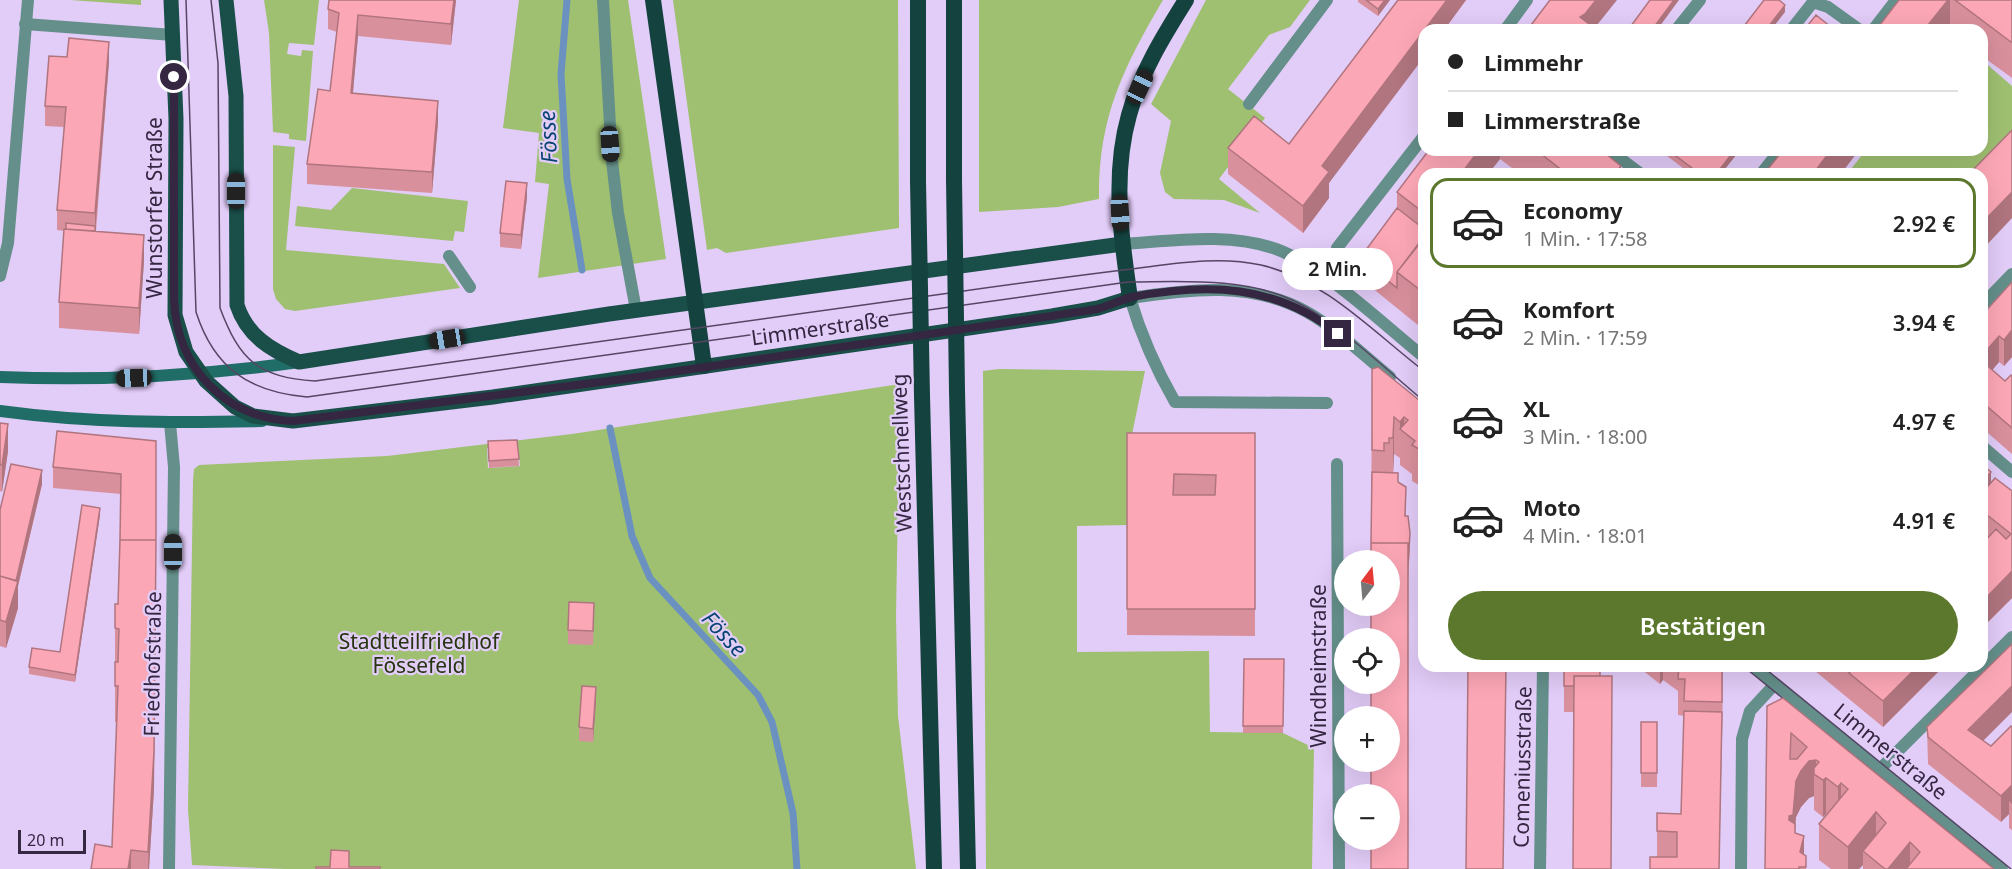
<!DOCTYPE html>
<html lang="de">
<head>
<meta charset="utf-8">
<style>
	:root { --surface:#fff; --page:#f2f2f2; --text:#222; --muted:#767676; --line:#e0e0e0; --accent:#5b782d }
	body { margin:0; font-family:"Noto Sans",sans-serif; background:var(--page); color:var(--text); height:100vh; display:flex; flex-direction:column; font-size:22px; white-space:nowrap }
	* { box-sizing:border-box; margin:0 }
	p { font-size:20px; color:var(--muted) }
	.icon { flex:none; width:33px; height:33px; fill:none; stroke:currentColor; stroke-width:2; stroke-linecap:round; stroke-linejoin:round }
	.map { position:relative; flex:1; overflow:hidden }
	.details { position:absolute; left:1418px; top:168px; width:570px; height:504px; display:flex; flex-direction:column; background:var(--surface); border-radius:18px; box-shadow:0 6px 24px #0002 }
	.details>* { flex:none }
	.banner { position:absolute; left:1418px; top:24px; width:570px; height:132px; border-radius:18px; box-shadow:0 6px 24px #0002; display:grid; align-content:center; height:132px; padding:0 30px; background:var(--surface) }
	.needle { width:39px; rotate:16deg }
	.fabs { position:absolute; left:1334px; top:550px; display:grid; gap:12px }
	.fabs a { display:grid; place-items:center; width:66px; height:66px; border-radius:50%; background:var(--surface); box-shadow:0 6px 24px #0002; font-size:30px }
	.scale { position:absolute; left:18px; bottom:15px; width:68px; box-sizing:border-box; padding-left:6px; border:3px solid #352642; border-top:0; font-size:16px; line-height:21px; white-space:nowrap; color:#352642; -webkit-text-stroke:4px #e2ccf8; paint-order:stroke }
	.end { position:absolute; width:27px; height:27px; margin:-14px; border:8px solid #352642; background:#fff; box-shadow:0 0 0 3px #fff }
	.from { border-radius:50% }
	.bubble { position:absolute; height:42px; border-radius:21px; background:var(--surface); box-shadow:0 6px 24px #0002; font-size:20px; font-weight:600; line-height:42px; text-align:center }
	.car { position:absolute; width:18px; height:36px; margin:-18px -9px; border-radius:8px; box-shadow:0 0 4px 2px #0007; background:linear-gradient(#222 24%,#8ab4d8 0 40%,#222 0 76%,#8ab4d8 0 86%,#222 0) }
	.banner b { display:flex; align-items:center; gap:21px; height:57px; font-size:22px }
	.banner b+b { border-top:2px solid var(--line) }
	.banner i { width:15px; height:15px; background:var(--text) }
	ul { padding:10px 0 0; list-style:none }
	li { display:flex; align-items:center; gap:18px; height:90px; margin:0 12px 9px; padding:0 18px; border:3px solid transparent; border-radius:18px }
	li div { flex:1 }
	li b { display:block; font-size:22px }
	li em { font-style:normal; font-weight:600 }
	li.current { border-color:var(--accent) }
	li>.icon { width:54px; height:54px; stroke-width:1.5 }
	.button { display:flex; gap:12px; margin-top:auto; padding:12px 30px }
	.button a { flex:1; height:69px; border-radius:36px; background:var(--accent); color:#fff; font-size:24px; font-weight:600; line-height:69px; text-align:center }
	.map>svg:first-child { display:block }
	.green { fill:#9fc071; fill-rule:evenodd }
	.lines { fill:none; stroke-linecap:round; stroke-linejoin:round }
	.stream { stroke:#6b91c1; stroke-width:7 }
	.service { stroke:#648f8a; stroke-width:12 }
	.minor { stroke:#648f8a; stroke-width:12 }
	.tertiary { stroke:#648f8a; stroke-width:12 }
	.secondary { stroke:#206c66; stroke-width:12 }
	.primary { stroke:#1a4e49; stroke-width:15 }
	.trunk { stroke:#14423e; stroke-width:16 }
	.tram { stroke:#564665; stroke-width:1.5 }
	.trunk-bridge { stroke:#14423e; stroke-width:16 }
	.wall { fill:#d9909d }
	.shaded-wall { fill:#b0757f }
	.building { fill:#fca7b6; stroke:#b0757f; stroke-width:1.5; fill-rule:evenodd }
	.route { stroke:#352642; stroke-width:8 }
	.labels { text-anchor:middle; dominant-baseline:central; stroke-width:4.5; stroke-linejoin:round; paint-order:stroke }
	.street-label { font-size:21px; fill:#352642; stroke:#e2ccf8 }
	.park-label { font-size:21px; fill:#26350f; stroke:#e2ccf8 }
	.water-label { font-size:22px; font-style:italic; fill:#084470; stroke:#e2ccf8 }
</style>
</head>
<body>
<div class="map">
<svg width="2012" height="869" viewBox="0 0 2012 869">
	<rect width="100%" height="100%" fill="#e2ccf8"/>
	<path class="green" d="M70,0H141V5Z
		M264,0H319L314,45L289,43L287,54L301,56L302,50L313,51L306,141L289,139V134L273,132L269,33Z
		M519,0H628L666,259L538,278L549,184L535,182L539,133L503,128Z
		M673,0H898L899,228L726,253L717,248L707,250Z
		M979,0H1163C1123,68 1098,118 1099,199L1058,207L979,212Z
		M1206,0H1310L1290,27L1269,35L1228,89L1265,118L1219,179L1260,213L1224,200L1174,199L1165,192L1160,173L1171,121L1151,104Z
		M1982,60L2012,86V152L1982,174H1847L1866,150H1982Z
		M273,145L295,147L286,250L444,264L460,288L295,311L285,309L276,299L273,289Z
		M352,188L468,201L464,232L455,231L453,241L295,226L297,206L331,210Z
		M999,369L1145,371L1127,459V525L1077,526V652L1209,651L1210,732L1283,733L1314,748L1312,869H986L983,371Z
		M900,384L896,616L898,716L916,869H285L192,865L188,809L193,481L194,469L199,465L387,456L572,434ZM518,446L520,466L488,468L487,448Z"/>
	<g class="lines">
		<path class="stream" d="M567,0L561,74L567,179L582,270
			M610,428L632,536L650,578L758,695L772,722L793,813L797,869"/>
		<path class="service" d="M603,0L612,161L618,213L636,310
			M25,24L173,35
			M1676,30L1700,0
			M1791,30L1813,2L1828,7L1860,30
			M449,256L470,287
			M1130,298C1141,335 1156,369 1175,402L1327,403"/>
		<path class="minor" d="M1505,30L1527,0
			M1873,30L1896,0
			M1249,104L1327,0
			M1609,150L1641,174
			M1761,174L1780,150
			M1337,248L1424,136
			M0,276L8,243L28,0
			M1982,305L2012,274
			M1982,446L2012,472
			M1337,464L1339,869
			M1880,769L2012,637
			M169,869L174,467L170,423
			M1540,869L1543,666
			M1741,869L1742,739L1750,711L1775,684"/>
		<path class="tertiary" d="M1122,244C1172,241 1228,232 1276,249C1323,266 1384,325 1424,357
			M1130,298C1190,289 1251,281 1307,312C1337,329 1363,355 1390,377
			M1753,666L2002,869"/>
		<path class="secondary" d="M0,377C101,381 200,376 299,362
			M0,411C88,423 174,423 262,421"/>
		<path class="primary" d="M171,0L176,119L175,315L186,352L206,381L235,407L253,416L293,421L493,397L1052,316L1098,308L1130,298
			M226,0L236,96L237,305C247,336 271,350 299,362L609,314L1122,244"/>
		<path class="trunk" d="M653,0L704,366
			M954,0V179
			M918,181V0
			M1130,298C1121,238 1112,175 1129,115C1140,74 1164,35 1186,0
			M957,391L968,869
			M922,396L934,869"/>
		<path class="tram" d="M186,0L196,312C214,368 249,392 307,397L1128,282C1181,282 1242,277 1292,300C1336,320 1386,370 1424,401
			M211,0L218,63L220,308C240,361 258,377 315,381C529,353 743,323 957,292C1012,284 1067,277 1123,270C1168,265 1215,255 1261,265C1326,280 1372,331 1424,371
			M1743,666L1796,709
			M1762,666L2011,869
			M1827,734L1994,869"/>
		<path class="trunk-bridge" d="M954,179L957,391
			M918,181L922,396"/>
	</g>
	<path class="wall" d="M456,0L451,45L358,36L353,93L438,122L432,193L307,184V164L330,91L337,32L328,29V9Z
		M1358,0H1390L1378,16L1358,2Z
		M1398,0H1466L1444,30H1424L1329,183V198L1303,233L1228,174V148L1289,144Z
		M1899,0H2012V78L1982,56V30H1876Z
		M67,57L109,62L96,231L144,261L139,334L59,328V302L64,231L57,230V210L64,127L45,126V106Z
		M1429,150H1601L1621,174H1520L1500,159L1488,174H1424V330L1360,278V258L1397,208V192Z
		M1659,150H1699L1706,155L1740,150L1721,174H1691Z
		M527,197L521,249L500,247V233Z
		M2012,282V357L2004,366L1999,362L1992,370L2005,381L2012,376V454L1982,428V315Z
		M1372,369L1424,404V488L1412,481V474L1400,465V457V458L1394,454L1393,473L1398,483L1406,516L1410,547L1408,579L1371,561Z
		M0,423L8,451L2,492L0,491Z
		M1127,433H1255V636L1127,635Z
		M517,440L519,466L489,468L488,441Z
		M156,441V577L154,789L149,869H91L112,847L117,722H115V628L118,604L121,494L53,488V467Z
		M1982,464L1991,482L2012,491V598L1982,628V544L1985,540L1982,537Z
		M42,484L18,586V608L6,648L0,646V510Z
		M100,515L75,682L29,674V667L60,652Z
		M594,617L593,645L568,644V630Z
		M1244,659H1284L1283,733H1243Z
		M1564,666H1601L1574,712H1564Z
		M1637,666H1723L1719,869L1657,857V813L1681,814L1684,716L1678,715V691L1663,680L1660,684Z
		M1809,666H1944L1883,727Z
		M596,701L593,742L579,741V727Z
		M1767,706L1994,869H1863V865L1859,869H1831L1819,860V824L1827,814H1826L1823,817L1814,810V796L1809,798L1801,807L1796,817L1795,833L1804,855L1806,856V869H1799Z
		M1641,722H1657V787H1641Z
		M1927,727L1983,741L1991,746L2012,727V830L2009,828V814L2001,822L1928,764Z"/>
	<path class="shaded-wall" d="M454,0H456L451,45V24Z
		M1385,0H1390L1378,16V9Z
		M1447,0H1466L1444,30H1424Z
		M1596,0H1617L1593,30L1580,17Z
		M1674,0H1679L1657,30L1654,27Z
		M1948,0H1950V30H1924Z
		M1785,5V12L1771,30H1766Z
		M358,15V36L351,113V93Z
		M1424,31V57L1329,183V198L1303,233V206L1322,166Z
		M109,42V62L95,233V257V213Z
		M438,101V122L432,193V172Z
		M1479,150H1500V159L1488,174H1461Z
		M1735,150H1740L1721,174H1716Z
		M1831,150H1859L1841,174H1813Z
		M1621,166V174H1615Z
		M527,183V197L521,249V235Z
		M2012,192V218L1982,250V223Z
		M144,235V261L139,334V308Z
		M2012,330V357L2004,366V340Z
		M1999,336V362L1989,374L1982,361L1986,351Z
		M1394,417V454L1393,475V438Z
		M1404,417V432L1400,429V458V422Z
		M8,424V451L2,492V465Z
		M42,470V484L18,586V608L6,648V622Z
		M1991,472V498L1982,508V482Z
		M100,508V515L75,682V675Z
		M156,540L154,789L149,869H148Z
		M2012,571V598L1982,628V602Z
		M1660,666H1663V680L1660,684Z
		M1723,666L1722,738L1719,869Z
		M1849,666H1878L1849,673V700Z
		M1918,666H1944L1883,727V701Z
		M2012,686V712L1968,756V730Z
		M596,687V701L593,742V729Z
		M1816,760V774L1814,768V796L1809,798L1801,807L1796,817L1793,851L1789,852V816L1796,781L1801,771L1809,761Z
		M1826,778V814L1823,817V780Z
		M1841,783V819L1838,823V787Z
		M2012,785V804L2009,801V814L2001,822V796Z
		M1876,812V848L1863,851V865L1859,869H1848V847Z
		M1804,836V867L1800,852Z
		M1910,842V869H1888Z
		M131,850V869H128Z"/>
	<path class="building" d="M329,0H454L451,24L358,15L351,93L438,101L432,172L307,164L318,89L330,91L339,13L328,9Z
		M1366,0H1385L1378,9Z
		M1398,0H1447L1322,166L1329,172L1303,206L1228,148L1254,116L1289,144Z
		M1550,0H1596L1585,14L1580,17L1597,30H1529L1528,29Z
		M1650,0H1674L1654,27L1659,30H1628Z
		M1764,0H1779L1785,5L1766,30H1741Z
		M1899,0H1948L1924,30H1876Z
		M1955,0H2012V41L2011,42Z
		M1816,15L1831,27L1828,30H1804Z
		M69,38L109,42L95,213L57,210L66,107L45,106L49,56L67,57Z
		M2012,130V192L1982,223V174H1969Z
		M1429,150H1479L1461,174H1424V213L1397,192Z
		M1536,150H1601L1621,166L1615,174H1567Z
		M1668,150H1699L1706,155L1711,150H1735L1716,174H1700Z
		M1783,150H1831L1813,174H1764Z
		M506,181L527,183L521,235L500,233Z
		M1397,208L1424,229V238L1397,272V288L1360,258Z
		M66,223L95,226V231L66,229Z
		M64,229L144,235L139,308L59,302Z
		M1423,238L1424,239V293L1397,272Z
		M2012,282V330L2004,340L1999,336L1986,351L1989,353L1982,361V315Z
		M1982,361L2005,381L2011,375L2012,376V428L1982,402Z
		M1378,367L1424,404V452L1412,445L1415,441L1400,429L1408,420L1404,417L1400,422L1394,417L1393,438H1389V443H1384V451L1372,450V369Z
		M0,423L8,424L2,465H0Z
		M57,431L156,441V540H120L121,474L53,467Z
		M1127,433H1255V609H1127ZM1174,474L1216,475L1215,495H1173Z
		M517,440L519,459L489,461L488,441Z
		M11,464L42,470L16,581L0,576V510Z
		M1982,464L1991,472L1982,482Z
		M1372,472L1398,473V482L1406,487L1405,516H1408L1410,533L1408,565V543H1371Z
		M1995,478L2012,491V571L1982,602V565L1984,562L1982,559V544L1996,529L2006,539L2011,534L1982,511V493Z
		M82,505L100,508L75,675L29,667L32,648L60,652Z
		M120,540H156L154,752L148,852L131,850L128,869H91L95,844L112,847L118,686H115V662H118L119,629L115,628V604H118Z
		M1371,543H1408V869H1371V840H1389V795H1371V762H1389V717H1371V684H1389V639H1371V606H1389V561H1371Z
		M0,576L18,581L6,622L0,620Z
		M569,602L594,603L593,631L568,630Z
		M2012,644V686L1968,730L1991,746L2011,726L2012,727V785L2001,796L1928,737L1927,727Z
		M1244,659H1284L1283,726H1243Z
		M1468,666H1506L1503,869H1466Z
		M1564,666H1600V676H1574V686H1564Z
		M1679,666H1722V702L1684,701L1685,679H1678Z
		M1857,666H1918L1883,701L1849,673Z
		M1574,676H1612L1611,869H1573Z
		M582,686L596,687L593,729L579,727Z
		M1783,698L1994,869H1906L1920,852L1910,842L1888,869H1885L1863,851L1886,823L1876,812L1848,847L1819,824L1848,789L1841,783L1838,787L1826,778L1823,780L1814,774V768L1819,762L1816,760L1809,761L1801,771L1796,781L1793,815L1789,816V820L1795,824V833L1804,836L1800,852L1806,856V867H1799V869H1765L1767,706ZM1791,733L1807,747L1797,759H1790Z
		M1684,711L1722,712L1719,869H1650V857H1677V832L1657,831V813L1681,814Z
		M1641,722H1657V773H1641Z
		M331,850L349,851V867H380V869H316V867H330Z"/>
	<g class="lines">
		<path class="route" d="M174,77V300C177,368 225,418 293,421L624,379L1052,316C1067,313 1082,312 1097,309C1109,306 1120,300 1132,297C1207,283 1276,284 1338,334"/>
	</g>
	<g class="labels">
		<g class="street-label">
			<text transform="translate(154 208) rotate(-90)">Wunstorfer Straße</text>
			<text transform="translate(820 328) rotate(-8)">Limmerstraße</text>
			<text transform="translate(901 453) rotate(-92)">Westschnellweg</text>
			<text transform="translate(152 664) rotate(-89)">Friedhofstraße</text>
			<text transform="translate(1318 666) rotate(-90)">Windheimstraße</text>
			<text transform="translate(1891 751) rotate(39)">Limmerstraße</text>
			<text transform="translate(1522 767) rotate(-89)">Comeniusstraße</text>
		</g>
		<g class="park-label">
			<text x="419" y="641">Stadtteilfriedhof<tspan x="419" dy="24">Fössefeld</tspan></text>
		</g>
		<g class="water-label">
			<text transform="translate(547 137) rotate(-93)">Fösse</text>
			<text transform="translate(725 633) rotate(47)">Fösse</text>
		</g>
	</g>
</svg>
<div class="fabs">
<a><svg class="needle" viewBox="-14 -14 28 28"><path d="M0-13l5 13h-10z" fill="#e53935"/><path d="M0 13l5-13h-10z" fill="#767676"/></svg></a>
<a><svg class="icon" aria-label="locate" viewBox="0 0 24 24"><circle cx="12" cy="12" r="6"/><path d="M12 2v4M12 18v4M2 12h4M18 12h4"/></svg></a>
<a>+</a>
<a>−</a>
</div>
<div class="scale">20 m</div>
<i class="end from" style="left:174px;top:77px"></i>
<i class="end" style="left:1338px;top:334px"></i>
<div class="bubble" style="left:1282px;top:248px;width:111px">2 Min.</div>
<i class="car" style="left:1140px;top:87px;rotate:25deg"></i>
<i class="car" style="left:610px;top:144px;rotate:176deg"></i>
<i class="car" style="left:236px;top:191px;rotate:0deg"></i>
<i class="car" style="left:1120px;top:213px;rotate:177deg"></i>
<i class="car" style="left:447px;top:339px;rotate:261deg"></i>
<i class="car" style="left:134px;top:378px;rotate:268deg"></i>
<i class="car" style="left:173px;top:552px;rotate:0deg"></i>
<div class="banner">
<b><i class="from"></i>Limmehr</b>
<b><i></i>Limmerstraße</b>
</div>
<section class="details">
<ul>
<li class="current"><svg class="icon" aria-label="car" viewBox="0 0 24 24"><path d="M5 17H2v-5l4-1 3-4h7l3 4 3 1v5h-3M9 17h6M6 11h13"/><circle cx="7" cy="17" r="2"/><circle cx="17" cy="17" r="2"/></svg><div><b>Economy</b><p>1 Min. · 17:58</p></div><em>2.92 €</em></li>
<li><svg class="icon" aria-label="car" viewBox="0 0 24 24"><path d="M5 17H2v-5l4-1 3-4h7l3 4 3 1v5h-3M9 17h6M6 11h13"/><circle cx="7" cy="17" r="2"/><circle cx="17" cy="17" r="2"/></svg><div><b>Komfort</b><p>2 Min. · 17:59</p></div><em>3.94 €</em></li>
<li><svg class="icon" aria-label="car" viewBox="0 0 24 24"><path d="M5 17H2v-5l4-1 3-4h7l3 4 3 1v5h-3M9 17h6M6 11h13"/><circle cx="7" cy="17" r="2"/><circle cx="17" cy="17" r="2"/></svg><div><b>XL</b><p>3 Min. · 18:00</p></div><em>4.97 €</em></li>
<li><svg class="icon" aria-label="car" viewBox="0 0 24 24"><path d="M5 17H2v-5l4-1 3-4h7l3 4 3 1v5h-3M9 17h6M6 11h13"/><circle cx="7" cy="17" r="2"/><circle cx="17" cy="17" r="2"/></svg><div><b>Moto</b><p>4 Min. · 18:01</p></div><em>4.91 €</em></li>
</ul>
<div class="button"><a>Bestätigen</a></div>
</section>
</div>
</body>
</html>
